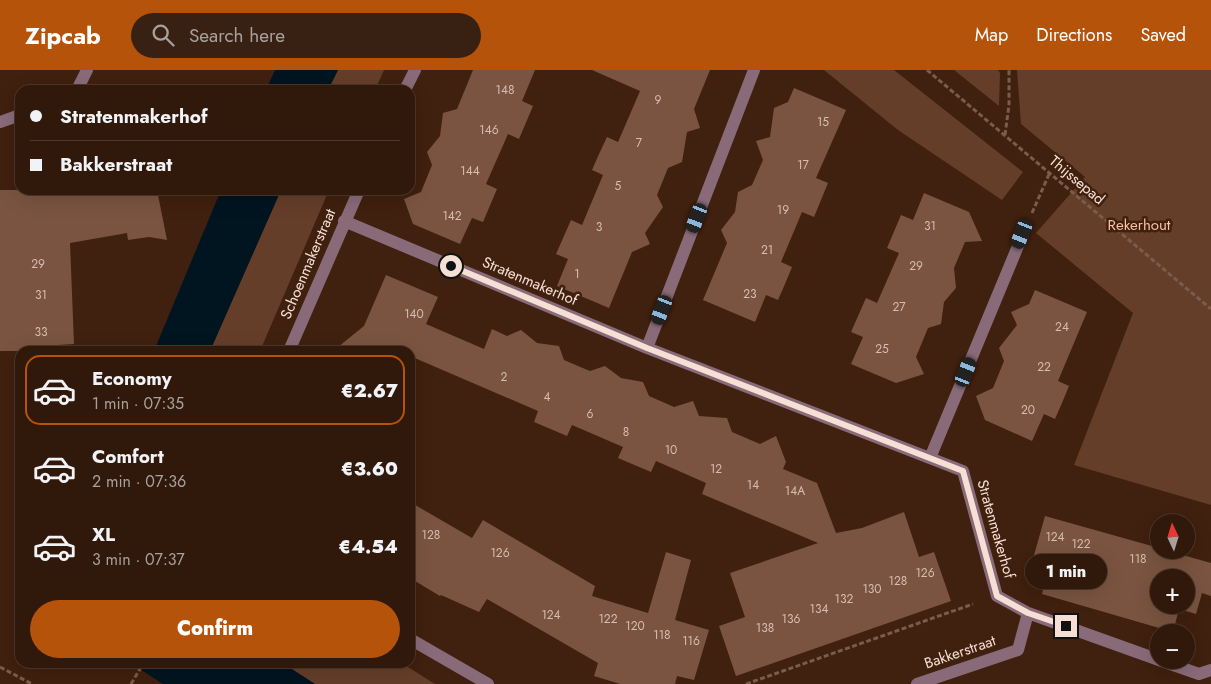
<!DOCTYPE html>
<html lang="en">
<head>
<meta charset="utf-8">
<style>
	:root { --surface:#30180a; --page:#382113; --text:#f1f3f6; --muted:#a8a09c; --line:#4b372b; --accent:#b45309 }
	body { margin:0; font-family:Jost,sans-serif; background:var(--page); color:var(--text); height:100vh; display:flex; flex-direction:column; font-size:19px; white-space:nowrap }
	* { box-sizing:border-box; margin:0 }
	p { font-size:16px; color:var(--muted) }
	.icon { flex:none; width:28px; height:28px; fill:none; stroke:currentColor; stroke-width:2; stroke-linecap:round; stroke-linejoin:round }
	.map { position:relative; flex:1; overflow:hidden }
	.side { position:absolute; left:15px; top:276px; width:400px; height:322px; display:flex; flex-direction:column; background:var(--surface); border-radius:15px; box-shadow:0 5px 20px #0002,0 0 0 1px var(--line) }
	.side>* { flex:none }
	.top-card { position:absolute; left:15px; top:15px; width:400px; height:110px; border-radius:15px; box-shadow:0 5px 20px #0002,0 0 0 1px var(--line); display:grid; align-content:center; height:110px; padding:0 15px; background:var(--surface) }
	.needle { width:32px; rotate:356deg }
	.tools { position:absolute; left:1150px; top:444px; display:grid; gap:10px }
	.tools a { display:grid; place-items:center; width:45px; height:45px; border-radius:50%; background:var(--surface); box-shadow:0 5px 20px #0002,0 0 0 1px var(--line); font-size:25px }
	.end { position:absolute; width:22px; height:22px; margin:-11px; border:6px solid #f6e0d5; background:#111; box-shadow:0 0 0 2px #111 }
	.from { border-radius:50% }
	.bubble { position:absolute; height:35px; border-radius:18px; background:var(--surface); box-shadow:0 5px 20px #0002,0 0 0 1px var(--line); font-size:16px; font-weight:800; line-height:35px; text-align:center }
	.car { position:absolute; width:15px; height:30px; margin:-15px -8px; border-radius:6px; box-shadow:0 0 4px 1px #0007; background:linear-gradient(#222 24%,#8ab4d8 0 40%,#222 0 76%,#8ab4d8 0 86%,#222 0) }
	.top-card b { display:flex; align-items:center; gap:18px; height:48px; font-size:19px }
	.top-card b+b { border-top:1px solid var(--line) }
	.top-card i { width:12px; height:12px; background:var(--text) }
	ul { padding:9px 0 0; list-style:none }
	li { display:flex; align-items:center; gap:15px; height:70px; margin:0 10px 8px; padding:0 5px; border:2px solid transparent; border-radius:15px }
	li div { flex:1 }
	li b { display:block; font-size:19px }
	li em { font-style:normal; font-weight:800 }
	li.on { border-color:var(--accent) }
	li>.icon { width:45px; height:45px; stroke-width:1.5 }
	.button { display:flex; gap:10px; margin-top:auto; padding:10px 15px }
	.button a { flex:1; height:58px; border-radius:30px; background:var(--accent); color:#fff; font-size:20px; font-weight:800; line-height:58px; text-align:center }
	header { display:flex; align-items:center; gap:30px; box-sizing:border-box; height:70px; padding:0 25px; background:var(--accent); color:#fff }
	header strong { font-size:24px }
	nav { display:flex; gap:28px; margin-inline-start:auto; font-size:18px }
	.search { width:350px; height:45px; background:var(--page); display:flex; align-items:center; gap:12px; box-sizing:border-box; padding:0 18px; border-radius:28px; color:var(--muted); font-size:19px }
	.map>svg:first-child { display:block }
	.green { fill:#653e2a }
	.water { fill:#001520 }
	.building { fill:#7a5441; fill-rule:evenodd }
	.lines { fill:none; stroke-linecap:round; stroke-linejoin:round }
	.path { stroke:#795c4c; stroke-width:3; stroke-dasharray:5 2.5; stroke-linecap:butt }
	.minor { stroke:#896a79; stroke-width:12 }
	.route { stroke:#f6e0d5; stroke-width:6 }
	.labels { text-anchor:middle; dominant-baseline:central; stroke-width:5; stroke-linejoin:round; paint-order:stroke }
	.number-label { font-size:12px; fill:#d7bdb0 }
	.street-label { font-size:15px; fill:#f6e0d5; stroke:#40200e }
	.park-label { font-size:15px; fill:#fcc1a4; stroke:#40200e }
</style>
</head>
<body>
<header>
<strong>Zipcab</strong>
<div class="search"><svg class="icon" aria-label="search" viewBox="0 0 24 24"><circle cx="10" cy="10" r="6"/><path d="M15 15l6 6"/></svg>Search here</div>
<nav><a>Map</a><a>Directions</a><a>Saved</a></nav>
</header>
<div class="map">
<svg width="1211" height="614" viewBox="0 0 1211 614">
	<rect width="100%" height="100%" fill="#40200e"/>
	<path class="green" d="M338,0H384L375,20H328Z
		M824,0H894L1023,102L1002,130L898,60Z
		M954,0H998L1000,3L999,36Z
		M1017,0H1211V435L1074,395L1133,243L1036,163L1085,107L1021,54Z
		M281,120H329L260,281H210Z
		M284,594H403L435,614H315Z"/>
	<path class="water" d="M275,0H338L328,20H266Z
		M221,120H281L210,281H154Z
		M132,594H284L315,614H163Z"/>
	<path class="building" d="M473,0H535L522,31L533,36L519,69L508,64L486,114L497,119L483,152L472,148L460,174L413,154L404,129L421,122L432,95L427,82L440,66L443,43L457,39Z
		M592,0H710L694,39L700,58L687,62L682,92L668,98L657,125L663,137L645,163L650,174L632,182L609,238L557,216L568,189L556,184L571,150L582,155L603,105L592,100L599,84L607,67L618,72L640,21Z
		M794,18L846,40L816,108L828,113L814,147L802,142L781,192L792,197L785,214L778,230L766,225L755,252L703,230L727,173L721,160L735,142L738,122L752,115L763,90L756,71L770,67L774,38L788,32Z
		M0,120H157L167,170L149,167L128,170L127,163L70,173L74,274L58,275V281H0Z
		M924,123L969,142L982,171L965,172L954,198L956,218L944,232L941,254L928,258L916,287L924,304L896,313L851,294L863,267L851,262L866,228L877,233L899,183L887,178L901,145L913,150Z
		M386,205L438,227L426,254L484,279L492,259L507,266L521,260L537,273L559,276L564,290L578,296L590,301L605,296L621,308L643,312L649,326L674,337L693,331L699,346L727,348L732,362L760,374L776,366L786,392L783,399L817,413L836,463L862,458L904,442L919,487L934,482L951,531L736,606L719,556L745,547L730,503L818,473L702,424L706,413L656,391L651,402L618,388L623,377L572,355L567,366L534,352L538,341L410,286V281H333L364,256Z
		M1035,220L1087,242L1058,311L1069,316L1062,333L1055,349L1044,344L1032,371L985,350L976,326L993,318L1004,291L999,278L1017,255L1011,242L1029,234Z
		M410,432L472,468L483,450L595,516L592,526L648,543L666,482L691,490L675,550L709,560L694,610L677,606L675,614H620L594,606L598,593L487,529L479,542L441,525L440,526L410,508Z
		M1045,446L1159,478V480H1165L1211,493V526L1202,523L1196,544L1179,539L1173,562L1042,524L1048,501L1031,496ZM1159,508H1186V535H1159Z"/>
	<g class="lines">
		<path class="path" d="M927,0L1211,239
			M1005,65L1009,35V0
			M1032,143L1050,102
			M0,597L32,614
			M131,614L143,594
			M746,614L973,534"/>
		<path class="minor" d="M77,20L87,0
			M405,20L415,0
			M0,52L20,45
			M344,151L647,278L963,401L997,526L1028,543
			M647,278L754,0
			M289,281L359,120
			M930,388L1023,164
			M410,569L488,614
			M1159,590L1199,604L1211,600
			M917,614L1018,580L1028,543L1159,590"/>
	</g>
	<g class="lines">
		<path class="route" d="M451,196L647,278L963,401L997,526L1028,543L1066,556"/>
	</g>
	<g class="labels">
		<g class="number-label">
			<text x="505" y="20">148</text>
			<text x="658" y="30">9</text>
			<text x="823" y="52">15</text>
			<text x="489" y="60">146</text>
			<text x="639" y="73">7</text>
			<text x="803" y="95">17</text>
			<text x="470" y="101">144</text>
			<text x="618" y="116">5</text>
			<text x="783" y="140">19</text>
			<text x="452" y="146">142</text>
			<text x="930" y="156">31</text>
			<text x="599" y="157">3</text>
			<text x="767" y="180">21</text>
			<text x="38" y="194">29</text>
			<text x="916" y="196">29</text>
			<text x="577" y="204">1</text>
			<text x="750" y="224">23</text>
			<text x="41" y="225">31</text>
			<text x="899" y="237">27</text>
			<text x="414" y="244">140</text>
			<text x="1062" y="257">24</text>
			<text x="41" y="262">33</text>
			<text x="882" y="279">25</text>
			<text x="1044" y="297">22</text>
			<text x="504" y="307">2</text>
			<text x="547" y="327">4</text>
			<text x="1028" y="340">20</text>
			<text x="590" y="344">6</text>
			<text x="626" y="362">8</text>
			<text x="671" y="380">10</text>
			<text x="716" y="399">12</text>
			<text x="753" y="415">14</text>
			<text x="795" y="421">14A</text>
			<text x="431" y="465">128</text>
			<text x="1055" y="467">124</text>
			<text x="1081" y="474">122</text>
			<text x="500" y="483">126</text>
			<text x="1138" y="489">118</text>
			<text x="925" y="503">126</text>
			<text x="898" y="511">128</text>
			<text x="872" y="519">130</text>
			<text x="844" y="529">132</text>
			<text x="819" y="539">134</text>
			<text x="551" y="545">124</text>
			<text x="608" y="549">122</text>
			<text x="791" y="549">136</text>
			<text x="635" y="556">120</text>
			<text x="765" y="558">138</text>
			<text x="662" y="565">118</text>
			<text x="691" y="571">116</text>
		</g>
		<g class="street-label">
			<text transform="translate(1077 110) rotate(40)">Thijssepad</text>
			<text transform="translate(308 194) rotate(-67)">Schoenmakerstraat</text>
			<text transform="translate(530 211) rotate(23)">Stratenmakerhof</text>
			<text transform="translate(996 459) rotate(74)">Stratenmakerhof</text>
			<text transform="translate(960 582) rotate(-19)">Bakkerstraat</text>
		</g>
		<g class="park-label">
			<text x="1139" y="155">Rekerhout</text>
		</g>
	</g>
</svg>
<div class="tools">
<a><svg class="needle" viewBox="-14 -14 28 28"><path d="M0-13l5 13h-10z" fill="#e53935"/><path d="M0 13l5-13h-10z" fill="#a8a09c"/></svg></a>
<a>+</a>
<a>−</a>
</div>
<i class="end from" style="left:451px;top:196px"></i>
<i class="end" style="left:1066px;top:556px"></i>
<div class="bubble" style="left:1025px;top:484px;width:82px">1 min</div>
<i class="car" style="left:697px;top:148px;rotate:201deg"></i>
<i class="car" style="left:1022px;top:164px;rotate:202deg"></i>
<i class="car" style="left:662px;top:240px;rotate:201deg"></i>
<i class="car" style="left:966px;top:302px;rotate:22deg"></i>
<div class="top-card">
<b><i class="from"></i>Stratenmakerhof</b>
<b><i></i>Bakkerstraat</b>
</div>
<section class="side">
<ul>
<li class="on"><svg class="icon" aria-label="car" viewBox="0 0 24 24"><path d="M5 17H2v-5l4-1 3-4h7l3 4 3 1v5h-3M9 17h6M6 11h13"/><circle cx="7" cy="17" r="2"/><circle cx="17" cy="17" r="2"/></svg><div><b>Economy</b><p>1 min · 07:35</p></div><em>€2.67</em></li>
<li><svg class="icon" aria-label="car" viewBox="0 0 24 24"><path d="M5 17H2v-5l4-1 3-4h7l3 4 3 1v5h-3M9 17h6M6 11h13"/><circle cx="7" cy="17" r="2"/><circle cx="17" cy="17" r="2"/></svg><div><b>Comfort</b><p>2 min · 07:36</p></div><em>€3.60</em></li>
<li><svg class="icon" aria-label="car" viewBox="0 0 24 24"><path d="M5 17H2v-5l4-1 3-4h7l3 4 3 1v5h-3M9 17h6M6 11h13"/><circle cx="7" cy="17" r="2"/><circle cx="17" cy="17" r="2"/></svg><div><b>XL</b><p>3 min · 07:37</p></div><em>€4.54</em></li>
</ul>
<div class="button"><a>Confirm</a></div>
</section>
</div>
</body>
</html>
